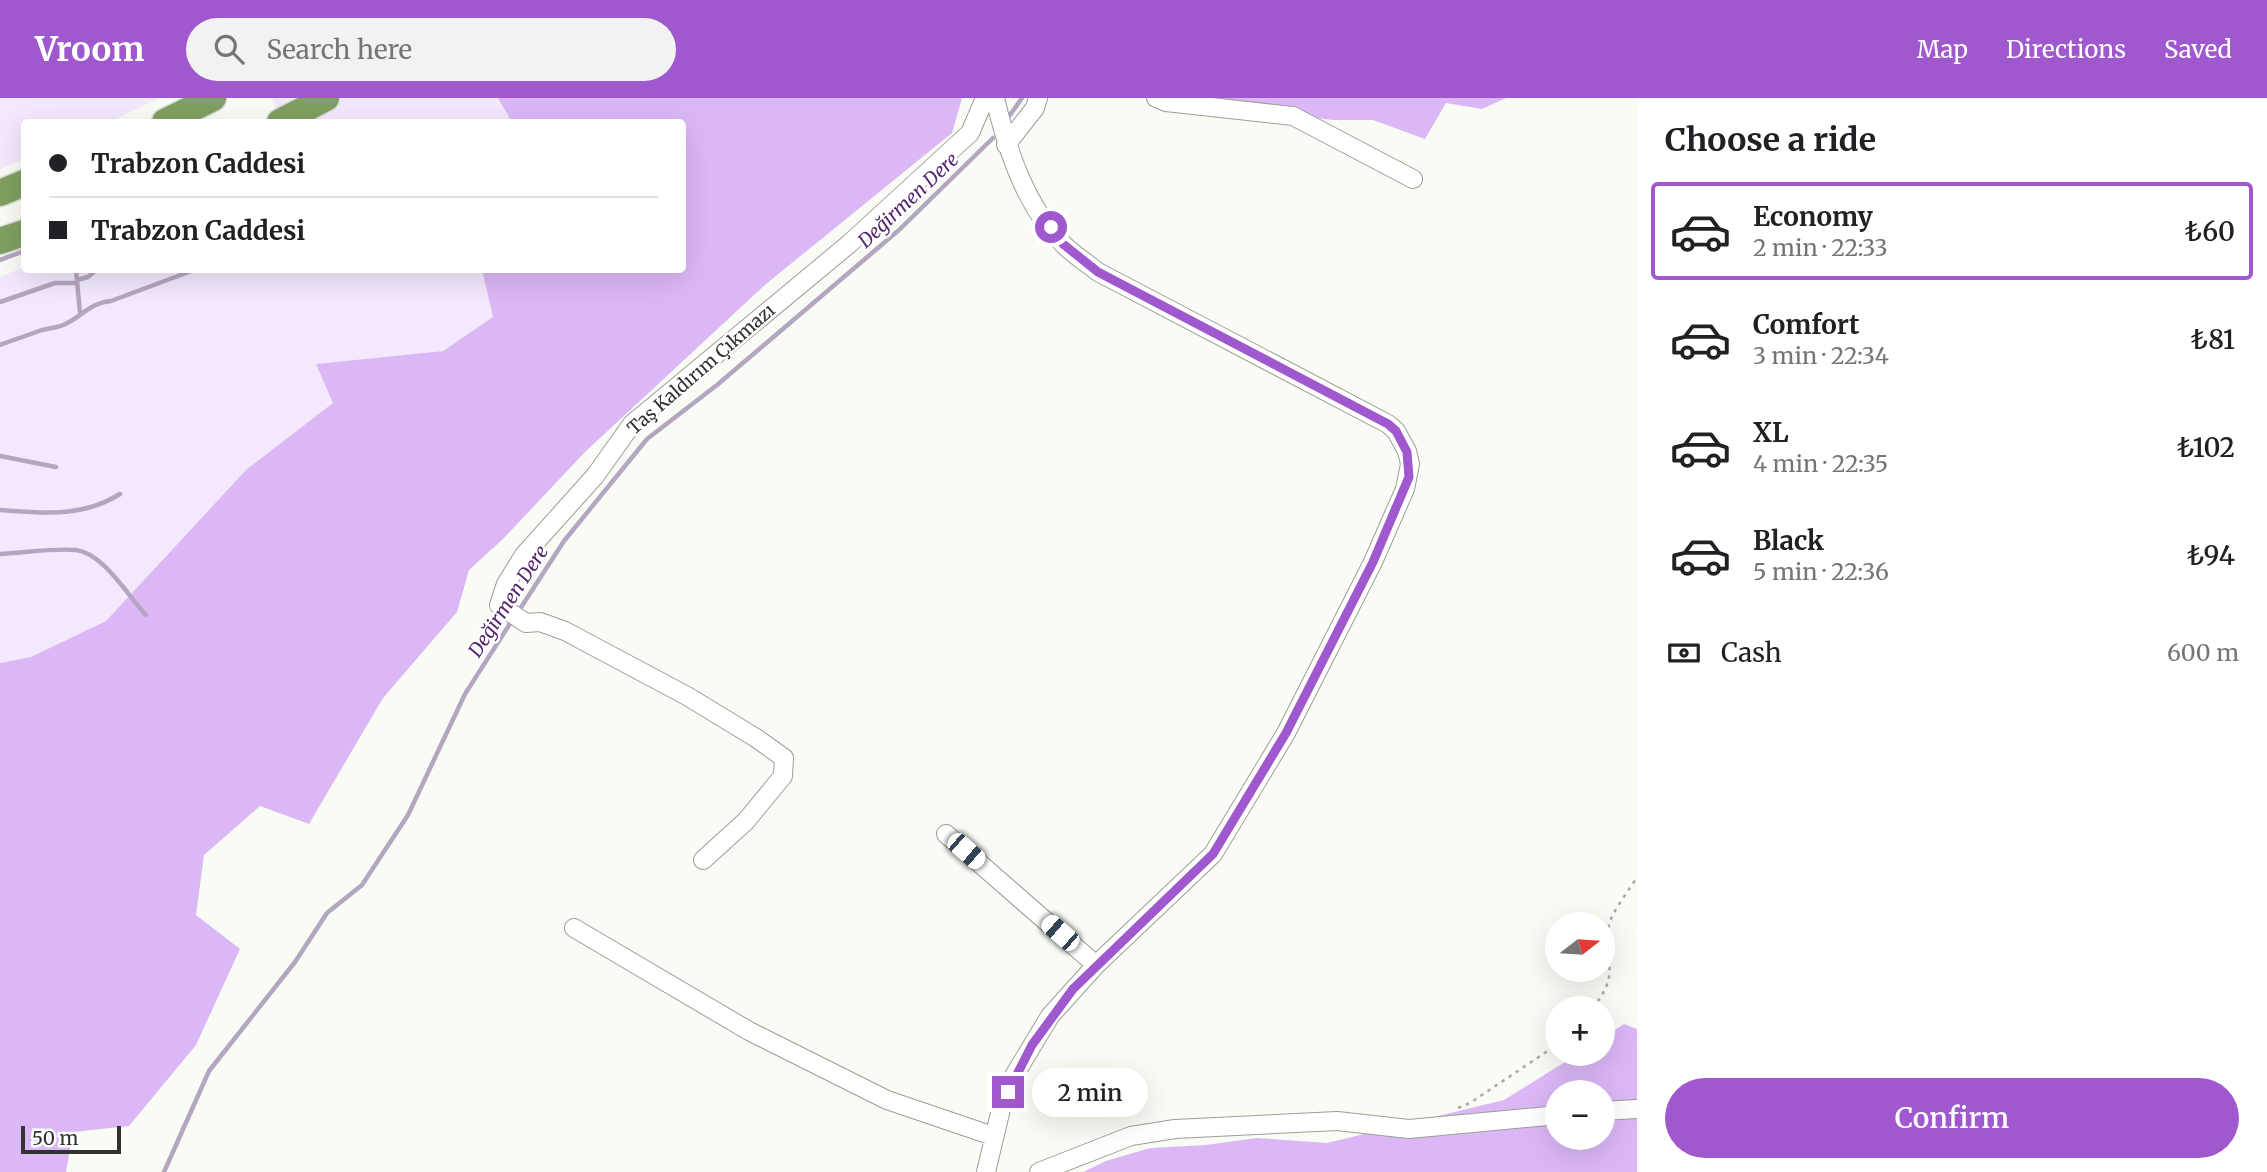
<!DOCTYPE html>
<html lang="en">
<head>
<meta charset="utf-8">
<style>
	:root { --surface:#fff; --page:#f2f2f2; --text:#202124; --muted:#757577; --line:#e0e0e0; --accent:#9f58cd }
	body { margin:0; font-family:Merriweather,serif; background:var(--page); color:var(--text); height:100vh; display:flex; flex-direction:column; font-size:26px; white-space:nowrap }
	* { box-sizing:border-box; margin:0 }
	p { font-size:23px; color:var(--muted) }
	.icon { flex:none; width:38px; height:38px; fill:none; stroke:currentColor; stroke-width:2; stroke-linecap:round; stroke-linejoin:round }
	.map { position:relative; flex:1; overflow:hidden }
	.side { display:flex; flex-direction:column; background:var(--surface); width:630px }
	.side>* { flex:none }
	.banner { position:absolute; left:21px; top:21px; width:665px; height:154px; border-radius:7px; box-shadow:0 7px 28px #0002; display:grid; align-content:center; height:154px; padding:0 28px; background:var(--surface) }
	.needle { width:46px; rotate:73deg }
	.buttons { position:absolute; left:1545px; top:814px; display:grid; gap:14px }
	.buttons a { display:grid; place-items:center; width:70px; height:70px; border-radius:50%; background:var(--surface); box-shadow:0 7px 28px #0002; font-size:35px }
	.scale { position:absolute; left:21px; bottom:18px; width:100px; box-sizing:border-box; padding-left:7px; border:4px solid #313330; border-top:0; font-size:19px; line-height:24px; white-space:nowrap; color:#313330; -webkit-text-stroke:5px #fff; paint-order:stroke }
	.end { position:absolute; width:32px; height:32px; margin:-16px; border:9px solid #9f58cd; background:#fff; box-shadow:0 0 0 4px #fff }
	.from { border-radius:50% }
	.bubble { position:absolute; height:49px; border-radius:24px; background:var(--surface); box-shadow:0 7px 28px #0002; font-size:23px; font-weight:600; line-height:49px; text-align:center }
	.car { position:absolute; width:21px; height:42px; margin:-21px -10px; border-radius:9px; box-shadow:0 0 5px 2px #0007; background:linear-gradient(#fff 24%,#345 0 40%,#fff 0 76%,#345 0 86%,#fff 0) }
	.banner b { display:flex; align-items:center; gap:24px; height:66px; font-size:26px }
	.banner b+b { border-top:2px solid var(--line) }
	.banner i { width:18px; height:18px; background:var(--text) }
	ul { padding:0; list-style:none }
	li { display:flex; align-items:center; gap:21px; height:98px; margin:0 14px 10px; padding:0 14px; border:4px solid transparent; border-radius:7px }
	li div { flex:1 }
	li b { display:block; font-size:26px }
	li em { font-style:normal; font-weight:600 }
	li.current { border-color:var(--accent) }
	li>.icon { width:63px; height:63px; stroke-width:1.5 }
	h2 { padding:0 28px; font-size:32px; line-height:84px }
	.pay { display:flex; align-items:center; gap:18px; height:77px; padding:0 28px; font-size:26px }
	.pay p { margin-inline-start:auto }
	.cta { display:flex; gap:14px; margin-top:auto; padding:14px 28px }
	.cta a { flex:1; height:80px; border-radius:42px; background:var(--accent); color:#fff; font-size:28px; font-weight:600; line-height:80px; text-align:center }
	header { display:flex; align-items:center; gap:42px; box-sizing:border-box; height:98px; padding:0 35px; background:var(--accent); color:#fff }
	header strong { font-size:33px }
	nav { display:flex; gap:38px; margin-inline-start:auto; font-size:24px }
	.search { width:490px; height:63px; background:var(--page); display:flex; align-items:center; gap:18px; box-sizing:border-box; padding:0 24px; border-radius:38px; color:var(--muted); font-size:26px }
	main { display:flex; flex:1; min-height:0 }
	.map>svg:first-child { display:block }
	.green { fill:#f3e8fc }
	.forest { fill:#dbb7f6; fill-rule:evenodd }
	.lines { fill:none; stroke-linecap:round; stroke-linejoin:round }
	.stream { stroke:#b4a6c0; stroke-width:4.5 }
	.minor-casing { stroke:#9b9f98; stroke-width:20 }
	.highway-casing { stroke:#dadada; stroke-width:29 }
	.path { stroke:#a9aca6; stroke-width:2.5; stroke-dasharray:3.5 5; stroke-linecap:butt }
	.minor { stroke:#fff; stroke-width:18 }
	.highway { stroke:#7fa061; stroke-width:26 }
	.route { stroke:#9f58cd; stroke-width:9 }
	.labels { text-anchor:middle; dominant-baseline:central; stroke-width:5; stroke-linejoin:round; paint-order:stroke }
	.street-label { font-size:18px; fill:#313330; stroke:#fff }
	.water-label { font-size:19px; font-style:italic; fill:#53266f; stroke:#fff }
</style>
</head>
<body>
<header>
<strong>Vroom</strong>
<div class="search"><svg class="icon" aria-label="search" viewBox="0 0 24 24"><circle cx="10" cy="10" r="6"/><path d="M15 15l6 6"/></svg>Search here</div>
<nav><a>Map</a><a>Directions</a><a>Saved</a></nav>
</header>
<main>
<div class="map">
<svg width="1637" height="1074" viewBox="0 0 1637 1074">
	<rect width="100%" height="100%" fill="#f8fcf4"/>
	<path class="green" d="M0,0H160L109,24H24V61L0,71Z
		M271,0H498L512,24H283Z
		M24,169V172H482L493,219L443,253L316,266L334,305L247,371L106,523L31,559L0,565V179Z"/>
	<path class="forest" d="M498,0H962L952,35L766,186L585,354L503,441L469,472L457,514L383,600L309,726L260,708L204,757L196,817L240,851L196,947L129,1028L73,1034L66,1074H0V565L31,559L106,523L247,371L333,305L316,266L443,253L493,219L482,172H682V24H512Z
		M1156,0H1506L1482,11L1446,5L1425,41L1373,22H1333L1166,4Z
		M1624,926L1637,931V1074H1083L1106,1063L1150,1050L1206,1047L1257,1040L1327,1045L1504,1002L1578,956H1603V940ZM1558,994H1603V1040H1558Z"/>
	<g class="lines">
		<path class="stream" d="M1010,17L1022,0
			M0,162L24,153
			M76,172L80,215
			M77,182L88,179L96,172
			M0,204L55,185H77
			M0,247C14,242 28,237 42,232C49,230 57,230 63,227C79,221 91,204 111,203L194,172
			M0,358L56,369
			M0,412C43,415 82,420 120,396
			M0,456C22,455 55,450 76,452C103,455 128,498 146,517
			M518,514L564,443L647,341L717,287L899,132L993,40
			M164,1074L209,973L295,864L327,815L362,787L408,717L465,596L513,521"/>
		<defs>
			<path id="minor" d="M1156,0L1166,4L1293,18L1413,81
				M1006,47L1035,10L1038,0
				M946,736L1096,867
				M703,762L746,723L783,678L784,660L756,640L687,598L565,533L540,524L526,525L499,507L506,486L524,457L595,378L632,326L849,146L970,35L985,0
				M574,830L749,933L887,1002L993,1038
				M1603,1013L1637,1011
				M986,1074L1001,1011L1015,976L1050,918L1096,867L1213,756L1286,635L1373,464L1405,391L1410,366L1407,353L1396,333L1388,326L1098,174C1087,165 1074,157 1064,147C1025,108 1007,51 995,0
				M1039,1074L1131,1038L1175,1031L1337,1023L1409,1031L1558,1017"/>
			<path id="highway" d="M165,24L213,0
				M280,24L326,0
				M0,95L24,85
				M0,143L24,135"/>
		</defs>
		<use href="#minor" class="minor-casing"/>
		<use href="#highway" class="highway-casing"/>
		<path class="path" d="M1592,910C1622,877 1603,862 1609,827C1611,815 1630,791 1637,779
			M1458,1010L1470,1005L1558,946"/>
		<use href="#minor" class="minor"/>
		<use href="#highway" class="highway"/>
	</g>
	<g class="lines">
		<path class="route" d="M1008,994L1032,947L1073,891L1213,756L1286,635L1373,464L1409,379L1407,354L1396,333L1388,326L1098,174L1063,146L1051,129"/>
	</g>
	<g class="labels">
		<g class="street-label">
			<text transform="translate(701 271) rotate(-41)">Taş Kaldırım Çıkmazı</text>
		</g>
		<g class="water-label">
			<text transform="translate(908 102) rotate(-43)">Değirmen Dere</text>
			<text transform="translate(508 503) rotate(-57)">Değirmen Dere</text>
		</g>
	</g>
</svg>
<div class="buttons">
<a><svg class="needle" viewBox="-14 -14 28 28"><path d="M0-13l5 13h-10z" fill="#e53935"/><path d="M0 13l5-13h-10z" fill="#757577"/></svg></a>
<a>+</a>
<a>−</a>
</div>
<div class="scale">50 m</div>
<i class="end from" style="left:1051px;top:129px"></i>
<i class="end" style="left:1008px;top:994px"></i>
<div class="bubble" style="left:1032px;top:970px;width:116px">2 min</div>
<i class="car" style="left:966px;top:753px;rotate:131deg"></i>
<i class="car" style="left:1060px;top:835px;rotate:311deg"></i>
<div class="banner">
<b><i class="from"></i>Trabzon Caddesi</b>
<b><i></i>Trabzon Caddesi</b>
</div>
</div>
<section class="side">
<h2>Choose a ride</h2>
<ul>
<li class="current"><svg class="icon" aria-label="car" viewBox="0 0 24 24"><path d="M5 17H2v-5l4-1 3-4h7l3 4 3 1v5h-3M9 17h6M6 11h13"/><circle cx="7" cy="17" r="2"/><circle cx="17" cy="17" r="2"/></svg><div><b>Economy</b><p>2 min · 22:33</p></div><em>₺60</em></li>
<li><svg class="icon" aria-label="car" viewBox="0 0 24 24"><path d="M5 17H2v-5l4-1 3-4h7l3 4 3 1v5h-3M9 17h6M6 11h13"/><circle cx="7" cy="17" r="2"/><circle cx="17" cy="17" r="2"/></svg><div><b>Comfort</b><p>3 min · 22:34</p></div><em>₺81</em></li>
<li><svg class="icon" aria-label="car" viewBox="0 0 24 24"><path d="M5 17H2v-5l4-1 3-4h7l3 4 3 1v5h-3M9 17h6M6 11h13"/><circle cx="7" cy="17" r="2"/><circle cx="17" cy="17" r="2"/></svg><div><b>XL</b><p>4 min · 22:35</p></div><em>₺102</em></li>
<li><svg class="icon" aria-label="car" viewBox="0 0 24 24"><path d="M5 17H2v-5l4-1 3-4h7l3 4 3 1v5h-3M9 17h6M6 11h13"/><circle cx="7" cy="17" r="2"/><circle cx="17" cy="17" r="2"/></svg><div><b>Black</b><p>5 min · 22:36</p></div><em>₺94</em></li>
</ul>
<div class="pay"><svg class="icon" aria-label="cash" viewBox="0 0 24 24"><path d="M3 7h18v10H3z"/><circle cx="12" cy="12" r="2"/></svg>Cash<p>600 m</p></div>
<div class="cta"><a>Confirm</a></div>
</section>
</main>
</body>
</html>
